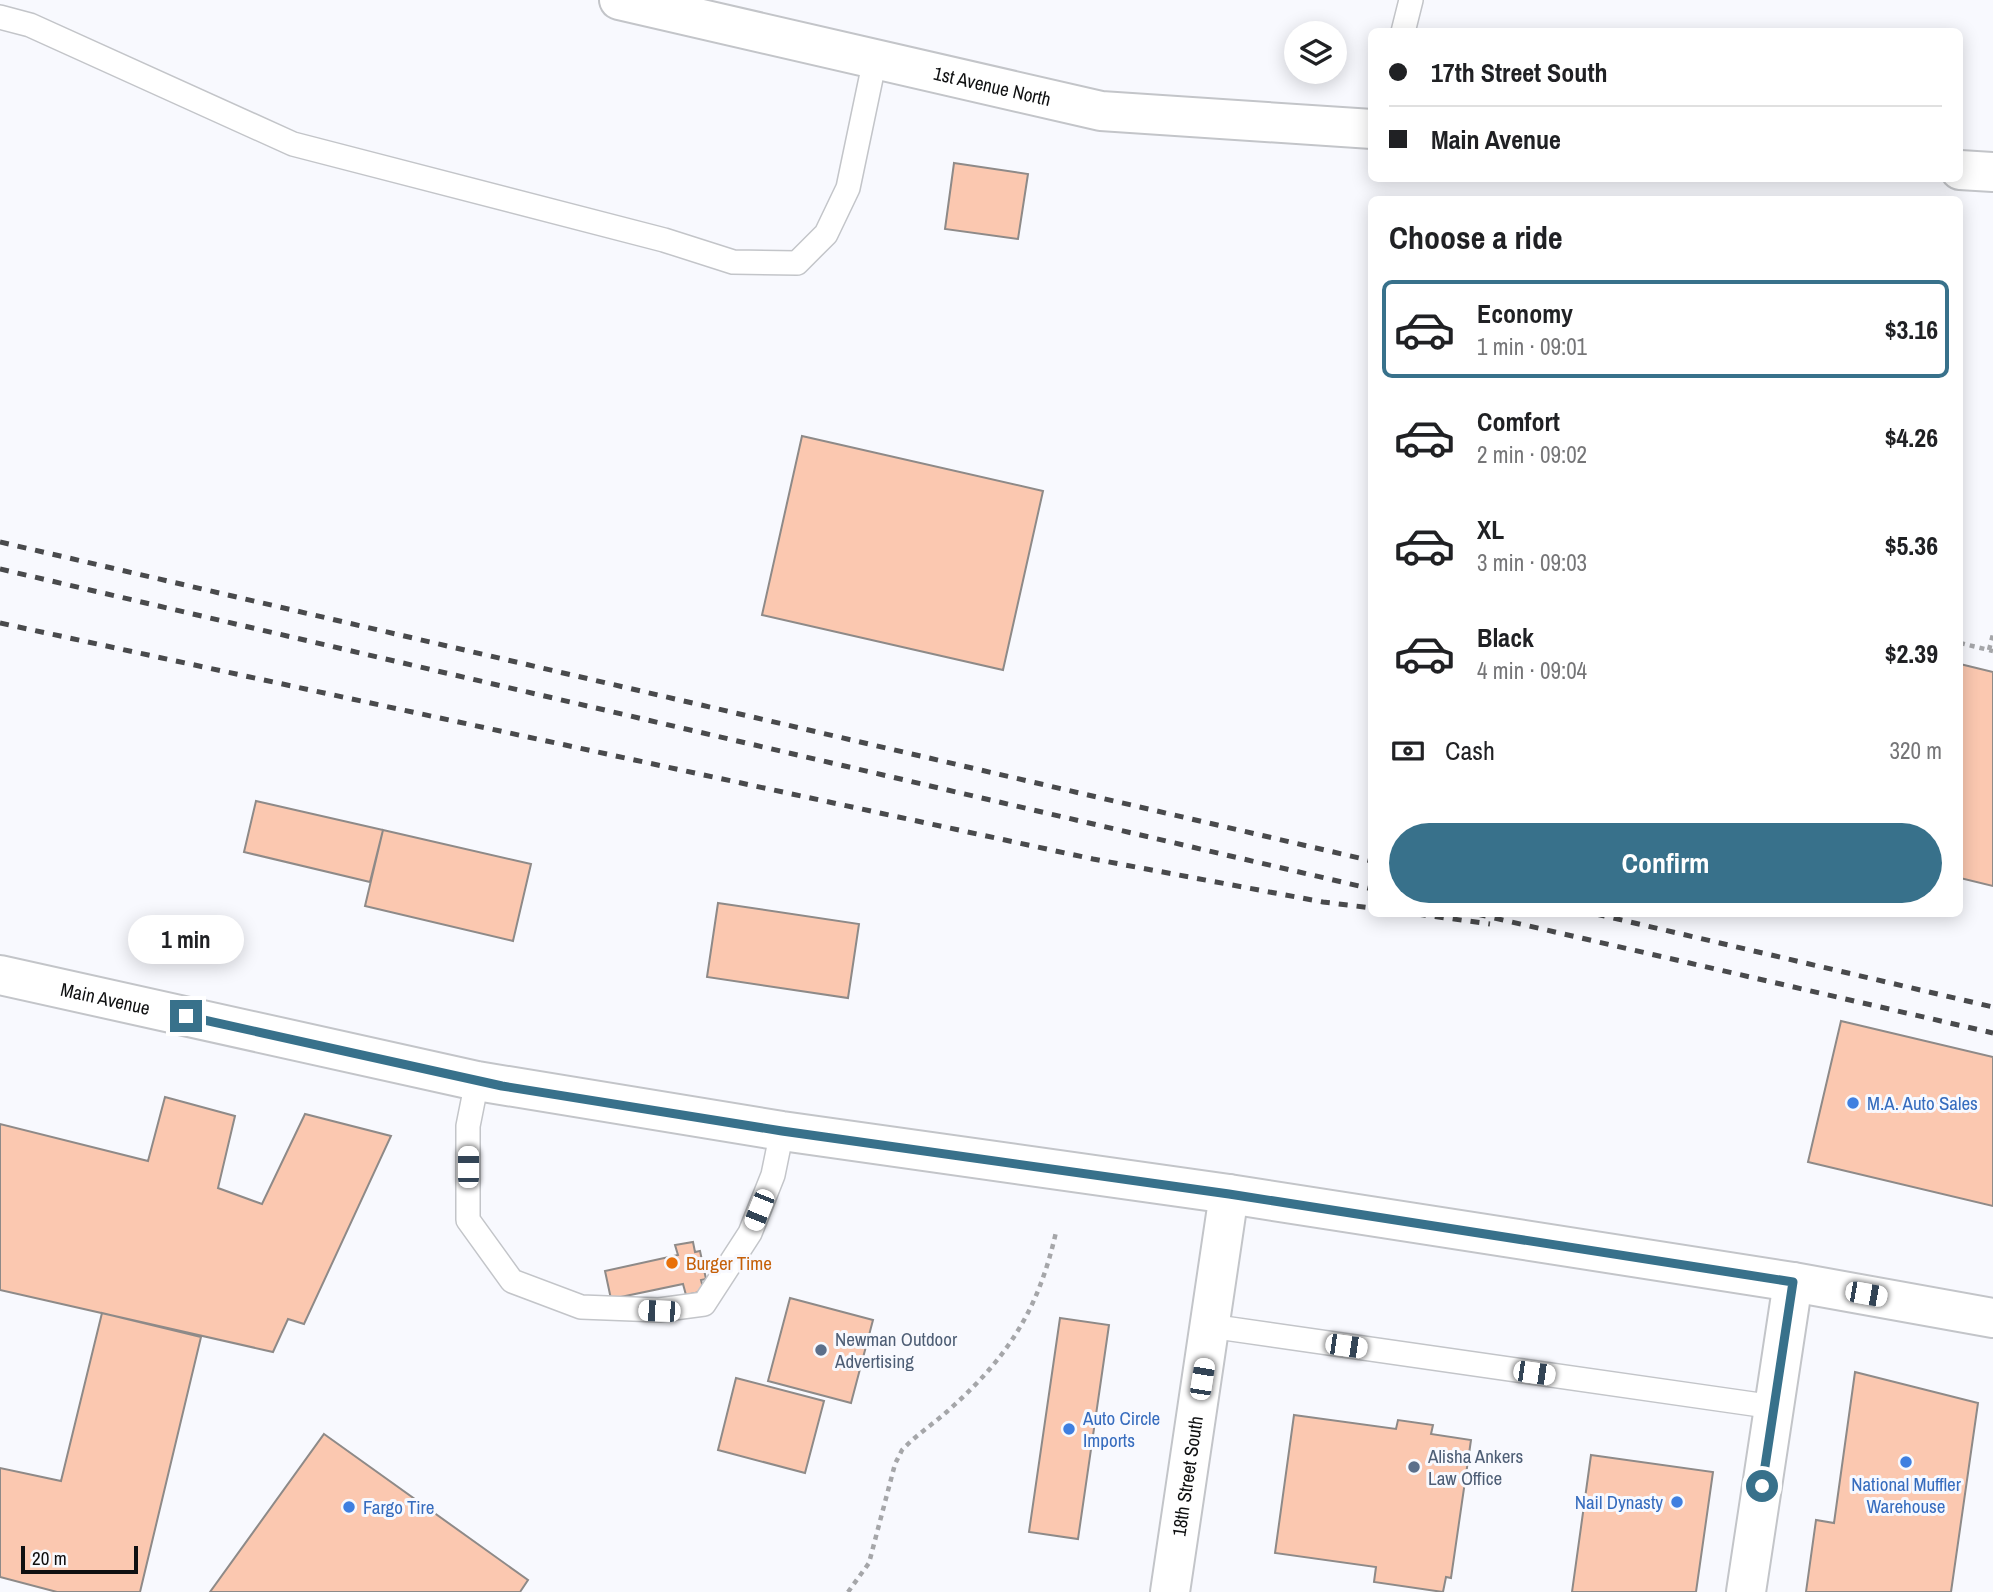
<!DOCTYPE html>
<html lang="en">
<head>
<meta charset="utf-8">
<style>
	:root { --surface:#fff; --page:#f6f6f6; --text:#202124; --muted:#757577; --line:#e0e0e0; --accent:#38718b }
	body { margin:0; font-family:"Archivo Narrow",sans-serif; background:var(--page); color:var(--text); height:100vh; display:flex; flex-direction:column; font-size:26px; white-space:nowrap }
	* { box-sizing:border-box; margin:0 }
	p { font-size:23px; color:var(--muted) }
	.icon { flex:none; width:38px; height:38px; fill:none; stroke:currentColor; stroke-width:2; stroke-linecap:round; stroke-linejoin:round }
	.map { position:relative; flex:1; overflow:hidden }
	.details { position:absolute; left:1368px; top:196px; width:595px; height:721px; display:flex; flex-direction:column; background:var(--surface); border-radius:10px; box-shadow:0 4px 18px #0003 }
	.details>* { flex:none }
	.hud { position:absolute; left:1368px; top:28px; width:595px; height:154px; border-radius:10px; box-shadow:0 4px 18px #0003; display:grid; align-content:center; height:154px; padding:0 21px; background:var(--surface) }
	.fabs { position:absolute; left:1284px; top:21px; display:grid; gap:14px }
	.fabs a { display:grid; place-items:center; width:63px; height:63px; border-radius:50%; background:var(--surface); box-shadow:0 4px 18px #0003; font-size:35px }
	.scale { position:absolute; left:21px; bottom:18px; width:117px; box-sizing:border-box; padding-left:7px; border:4px solid #0f1011; border-top:0; font-size:19px; line-height:24px; white-space:nowrap; color:#0f1011; -webkit-text-stroke:5px #f8f9fe; paint-order:stroke }
	.end { position:absolute; width:32px; height:32px; margin:-16px; border:9px solid #38718b; background:#fff; box-shadow:0 0 0 4px #fff }
	.from { border-radius:50% }
	.bubble { position:absolute; height:49px; border-radius:24px; background:var(--surface); box-shadow:0 4px 18px #0003; font-size:23px; font-weight:800; line-height:49px; text-align:center }
	.car { position:absolute; width:21px; height:42px; margin:-21px -10px; border-radius:9px; box-shadow:0 0 5px 2px #0007; background:linear-gradient(#fff 24%,#345 0 40%,#fff 0 76%,#345 0 86%,#fff 0) }
	.hud b { display:flex; align-items:center; gap:24px; height:66px; font-size:26px }
	.hud b+b { border-top:2px solid var(--line) }
	.hud i { width:18px; height:18px; background:var(--text) }
	ul { padding:0; list-style:none }
	li { display:flex; align-items:center; gap:21px; height:98px; margin:0 14px 10px; padding:0 7px; border:4px solid transparent; border-radius:10px }
	li div { flex:1 }
	li b { display:block; font-size:26px }
	li em { font-style:normal; font-weight:800 }
	li.active { border-color:var(--accent) }
	li>.icon { width:63px; height:63px; stroke-width:1.5 }
	h2 { padding:0 21px; font-size:32px; line-height:84px }
	.pay { display:flex; align-items:center; gap:18px; height:77px; padding:0 21px; font-size:26px }
	.pay p { margin-inline-start:auto }
	.button { display:flex; gap:14px; margin-top:auto; padding:14px 21px }
	.button a { flex:1; height:80px; border-radius:42px; background:var(--accent); color:#fff; font-size:28px; font-weight:800; line-height:80px; text-align:center }
	.map>svg:first-child { display:block }
	.building { fill:#fbc8b0; stroke:#8e8a88; stroke-width:2 }
	.lines { fill:none; stroke-linecap:round; stroke-linejoin:round }
	.service-casing { stroke:#c3c5c9; stroke-width:26 }
	.minor-casing { stroke:#c3c5c9; stroke-width:42 }
	.tertiary-casing { stroke:#c3c5c9; stroke-width:42 }
	.primary-casing { stroke:#c3c5c9; stroke-width:42 }
	.path { stroke:#a5a6a9; stroke-width:4.5; stroke-dasharray:5 5; stroke-linecap:butt }
	.service { stroke:#fff; stroke-width:23 }
	.minor { stroke:#fff; stroke-width:38 }
	.tertiary { stroke:#fff; stroke-width:38 }
	.primary { stroke:#fff; stroke-width:38 }
	.rail { stroke:#494a4c; stroke-width:5; stroke-dasharray:9 9; stroke-linecap:butt }
	.route { stroke:#38718b; stroke-width:9 }
	.shop-dot { fill:#3f7fe0; stroke:#f8f9fe; stroke-width:2.5 }
	.food-dot { fill:#e8710a; stroke:#f8f9fe; stroke-width:2.5 }
	.service-dot { fill:#5c6f8a; stroke:#f8f9fe; stroke-width:2.5 }
	.labels { text-anchor:middle; dominant-baseline:central; stroke-width:6; stroke-linejoin:round; paint-order:stroke }
	.street-label { font-size:19px; fill:#0f1011; stroke:#f8f9fe }
	.shop-label { font-size:19px; fill:#366cbe; stroke:#f8f9fe; text-anchor:start }
	.food-label { font-size:19px; fill:#c56008; stroke:#f8f9fe; text-anchor:start }
	.service-label { font-size:19px; fill:#4e5e75; stroke:#f8f9fe; text-anchor:start }
</style>
</head>
<body>
<div class="map">
<svg width="1993" height="1592" viewBox="0 0 1993 1592">
	<rect width="100%" height="100%" fill="#f8f9fe"/>
	<path class="building" d="M954,163L1028,174L1018,239L945,229Z
		M802,436L1043,491L1003,670L762,615Z
		M1960,664L1993,672V886L1960,878Z
		M256,801L383,830L370,882L244,852Z
		M383,830L531,864L513,941L365,906Z
		M718,903L859,924L848,998L707,977Z
		M1841,1021L1993,1057V1206L1808,1162Z
		M165,1097L235,1116L218,1188L262,1204L305,1114L391,1136L304,1324L288,1319L273,1352L0,1290V1124L148,1161Z
		M693,1242L695,1252L700,1251L706,1279L701,1280L704,1291L686,1295L683,1284L611,1299L605,1271L678,1255L675,1245Z
		M790,1298L873,1320L851,1403L768,1381Z
		M102,1313L201,1337L140,1592H57L0,1577V1468L61,1481Z
		M1060,1318L1109,1325L1078,1539L1029,1532Z
		M1855,1372L1978,1403L1951,1592H1806L1816,1520L1834,1523Z
		M736,1378L824,1401L805,1473L718,1450Z
		M1294,1415L1396,1429L1398,1420L1433,1425L1431,1434L1471,1440L1451,1578L1446,1577L1443,1592L1374,1582L1376,1567L1275,1553Z
		M324,1434L528,1580L520,1592H210Z
		M1591,1455L1713,1472L1696,1592H1572Z"/>
	<g class="lines">
		<defs>
			<path id="service" d="M0,17L30,25L293,144L664,240L733,262L797,263L826,234L848,188L875,59
				M1403,32L1411,0
				M477,1081L468,1126V1220L512,1281L581,1307L659,1310L704,1304L750,1233L773,1175L782,1131
				M1210,1326L1774,1407"/>
			<g id="minor">
				<path id="s1" d="M1170,1592L1229,1194"/>
				<path d="M1746,1592L1793,1282"/>
			</g>
			<g id="tertiary">
				<path id="s2" d="M619,0L1101,111L1372,129"/>
				<path d="M1960,170L1993,172"/>
			</g>
			<g id="primary">
				<path id="s3" d="M0,975L477,1081L782,1131L1229,1194L1793,1282L1993,1318"/>
			</g>
		</defs>
		<use href="#service" class="service-casing"/>
		<use href="#minor" class="minor-casing"/>
		<use href="#tertiary" class="tertiary-casing"/>
		<use href="#primary" class="primary-casing"/>
		<path class="path" d="M1960,643L1993,651
			M1989,650L1993,634
			M848,1592L869,1563L895,1464L902,1450C917,1434 935,1423 951,1408C1009,1356 1039,1308 1056,1232"/>
		<use href="#service" class="service"/>
		<use href="#minor" class="minor"/>
		<use href="#tertiary" class="tertiary"/>
		<use href="#primary" class="primary"/>
		<path class="rail" d="M0,542L1372,861
			M0,569L1372,889
			M0,623L1093,859L1323,902L1372,908
			M1417,914L1490,924
			M1477,914L1993,1033
			M1596,914L1993,1007"/>
	</g>
	<g class="lines">
		<path class="route" d="M186,1016L502,1086L782,1131L1229,1194L1793,1282L1762,1486"/>
	</g>
	<g class="shop-dot">
		<circle cx="1853" cy="1103" r="7"/>
		<circle cx="1069" cy="1429" r="7"/>
		<circle cx="1906" cy="1462" r="7"/>
		<circle cx="1677" cy="1502" r="7"/>
		<circle cx="349" cy="1507" r="7"/>
	</g>
	<circle class="food-dot" cx="672" cy="1263" r="7"/>
	<g class="service-dot">
		<circle cx="821" cy="1350" r="7"/>
		<circle cx="1414" cy="1467" r="7"/>
	</g>
	<g class="labels">
		<g class="street-label">
			<text stroke="none"><textPath href="#s2" startOffset="383">1st Avenue North</textPath></text>
			<text stroke="none"><textPath href="#s3" startOffset="108">Main Avenue</textPath></text>
			<text stroke="none"><textPath href="#s1" startOffset="117">18th Street South</textPath></text>
		</g>
		<g class="shop-label">
			<text x="1867" y="1103">M.A. Auto Sales</text>
			<text x="1083" y="1418">Auto Circle<tspan x="1083" dy="22">Imports</tspan></text>
			<text x="1906" y="1484" text-anchor="middle">National Muffler<tspan x="1906" dy="22">Warehouse</tspan></text>
			<text x="1663" y="1502" text-anchor="end">Nail Dynasty</text>
			<text x="363" y="1507">Fargo Tire</text>
		</g>
		<g class="food-label">
			<text x="686" y="1263">Burger Time</text>
		</g>
		<g class="service-label">
			<text x="835" y="1339">Newman Outdoor<tspan x="835" dy="22">Advertising</tspan></text>
			<text x="1428" y="1456">Alisha Ankers<tspan x="1428" dy="22">Law Office</tspan></text>
		</g>
	</g>
</svg>
<div class="fabs">
<a><svg class="icon" aria-label="layers" viewBox="0 0 24 24"><path d="M12 4l9 5-9 5-9-5zM3 14l9 5 9-5"/></svg></a>
</div>
<div class="scale">20 m</div>
<i class="end from" style="left:1762px;top:1486px"></i>
<i class="end" style="left:186px;top:1016px"></i>
<div class="bubble" style="left:128px;top:915px;width:116px">1 min</div>
<i class="car" style="left:468px;top:1167px;rotate:0deg"></i>
<i class="car" style="left:759px;top:1210px;rotate:202deg"></i>
<i class="car" style="left:1866px;top:1294px;rotate:100deg"></i>
<i class="car" style="left:659px;top:1311px;rotate:272deg"></i>
<i class="car" style="left:1346px;top:1346px;rotate:98deg"></i>
<i class="car" style="left:1534px;top:1373px;rotate:98deg"></i>
<i class="car" style="left:1202px;top:1379px;rotate:9deg"></i>
<div class="hud">
<b><i class="from"></i>17th Street South</b>
<b><i></i>Main Avenue</b>
</div>
<section class="details">
<h2>Choose a ride</h2>
<ul>
<li class="active"><svg class="icon" aria-label="car" viewBox="0 0 24 24"><path d="M5 17H2v-5l4-1 3-4h7l3 4 3 1v5h-3M9 17h6M6 11h13"/><circle cx="7" cy="17" r="2"/><circle cx="17" cy="17" r="2"/></svg><div><b>Economy</b><p>1 min · 09:01</p></div><em>$3.16</em></li>
<li><svg class="icon" aria-label="car" viewBox="0 0 24 24"><path d="M5 17H2v-5l4-1 3-4h7l3 4 3 1v5h-3M9 17h6M6 11h13"/><circle cx="7" cy="17" r="2"/><circle cx="17" cy="17" r="2"/></svg><div><b>Comfort</b><p>2 min · 09:02</p></div><em>$4.26</em></li>
<li><svg class="icon" aria-label="car" viewBox="0 0 24 24"><path d="M5 17H2v-5l4-1 3-4h7l3 4 3 1v5h-3M9 17h6M6 11h13"/><circle cx="7" cy="17" r="2"/><circle cx="17" cy="17" r="2"/></svg><div><b>XL</b><p>3 min · 09:03</p></div><em>$5.36</em></li>
<li><svg class="icon" aria-label="car" viewBox="0 0 24 24"><path d="M5 17H2v-5l4-1 3-4h7l3 4 3 1v5h-3M9 17h6M6 11h13"/><circle cx="7" cy="17" r="2"/><circle cx="17" cy="17" r="2"/></svg><div><b>Black</b><p>4 min · 09:04</p></div><em>$2.39</em></li>
</ul>
<div class="pay"><svg class="icon" aria-label="cash" viewBox="0 0 24 24"><path d="M3 7h18v10H3z"/><circle cx="12" cy="12" r="2"/></svg>Cash<p>320 m</p></div>
<div class="button"><a>Confirm</a></div>
</section>
</div>
</body>
</html>
